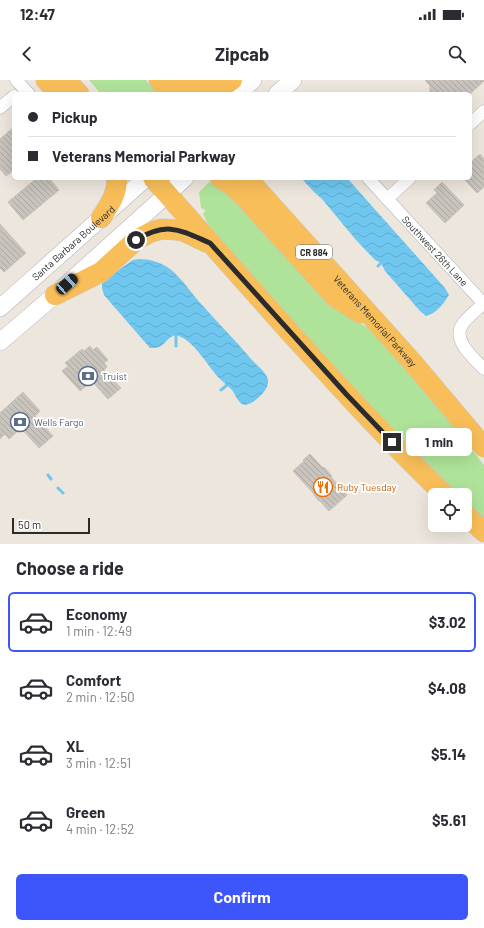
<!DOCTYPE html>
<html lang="en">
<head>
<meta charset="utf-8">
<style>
	:root { --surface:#fff; --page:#f2f2f3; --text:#2b2b33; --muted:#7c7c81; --line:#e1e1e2; --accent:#3c56fb }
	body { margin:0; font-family:Barlow,sans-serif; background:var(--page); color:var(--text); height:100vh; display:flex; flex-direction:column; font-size:15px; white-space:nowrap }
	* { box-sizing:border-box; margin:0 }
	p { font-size:13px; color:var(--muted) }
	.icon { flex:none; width:22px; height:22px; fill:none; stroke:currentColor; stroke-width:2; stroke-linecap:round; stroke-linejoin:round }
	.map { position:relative; height:464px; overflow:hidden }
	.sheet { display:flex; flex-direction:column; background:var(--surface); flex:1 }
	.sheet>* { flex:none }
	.banner { position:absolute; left:12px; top:12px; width:460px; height:88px; border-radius:6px; box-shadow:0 4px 16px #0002; display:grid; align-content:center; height:88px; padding:0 16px; background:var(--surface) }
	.buttons { position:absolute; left:428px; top:408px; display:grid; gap:8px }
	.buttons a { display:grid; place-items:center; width:44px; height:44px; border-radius:6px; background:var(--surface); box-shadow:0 4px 16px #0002; font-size:20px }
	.scale { position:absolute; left:12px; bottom:10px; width:78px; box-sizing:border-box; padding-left:4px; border:2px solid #2b2b2b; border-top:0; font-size:11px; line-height:14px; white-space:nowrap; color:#2b2b2b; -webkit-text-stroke:3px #fff; paint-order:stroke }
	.end { position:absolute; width:18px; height:18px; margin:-9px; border:5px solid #2b2b2b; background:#fff; box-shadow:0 0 0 2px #fff }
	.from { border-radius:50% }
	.bubble { position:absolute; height:28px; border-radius:6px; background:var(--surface); box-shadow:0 4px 16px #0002; font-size:13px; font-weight:700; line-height:28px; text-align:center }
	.car { position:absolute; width:12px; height:24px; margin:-12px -6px; border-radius:5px; box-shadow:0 0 3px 1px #0007; background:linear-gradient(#222 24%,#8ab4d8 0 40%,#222 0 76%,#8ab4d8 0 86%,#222 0) }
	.banner b { display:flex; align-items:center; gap:14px; height:38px; font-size:15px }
	.banner b+b { border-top:1px solid var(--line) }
	.banner i { width:10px; height:10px; background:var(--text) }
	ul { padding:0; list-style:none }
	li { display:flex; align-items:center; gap:12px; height:60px; margin:0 8px 6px; padding:0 8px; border:2px solid transparent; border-radius:6px }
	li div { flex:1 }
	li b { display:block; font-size:15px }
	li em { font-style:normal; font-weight:700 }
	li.on { border-color:var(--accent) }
	li>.icon { width:36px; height:36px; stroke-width:1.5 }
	h2 { padding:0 16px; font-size:18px; line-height:48px }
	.cta { display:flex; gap:8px; margin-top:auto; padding:8px 16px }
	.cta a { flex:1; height:46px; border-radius:6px; background:var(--accent); color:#fff; font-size:16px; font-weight:700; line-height:46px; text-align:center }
	.status { display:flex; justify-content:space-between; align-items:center; height:28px; padding:0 20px; background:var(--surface); direction:ltr }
	.status svg { height:11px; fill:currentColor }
	header { display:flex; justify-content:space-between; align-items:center; height:52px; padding:0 16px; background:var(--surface); font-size:18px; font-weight:700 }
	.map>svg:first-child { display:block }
	.green { fill:#afe399 }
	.water { fill:url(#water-waves) }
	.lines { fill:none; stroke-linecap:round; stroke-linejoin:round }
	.stream { stroke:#6fc7ef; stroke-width:3 }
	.building { fill:url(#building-back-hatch); stroke:#c8c2b6 }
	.minor-casing { stroke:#b1b2be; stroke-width:13 }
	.secondary-casing { stroke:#b1b2be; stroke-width:18 }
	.trunk-casing { stroke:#c8c8c8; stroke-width:21 }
	.minor { stroke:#fff; stroke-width:12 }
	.secondary { stroke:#fff; stroke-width:17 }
	.trunk { stroke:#f8be59; stroke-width:20 }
	.route { stroke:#2b2b2b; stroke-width:5 }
	.labels { text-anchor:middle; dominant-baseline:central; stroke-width:3.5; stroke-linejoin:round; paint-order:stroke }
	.shield { fill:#fff; stroke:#6b6b6b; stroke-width:1 }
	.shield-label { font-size:9px; font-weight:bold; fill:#2b2b2b }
	.street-label { font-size:10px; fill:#2b2b2b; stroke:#fff }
	.service-label { font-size:10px; fill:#4e5e75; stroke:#fff; text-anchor:start }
	.food-label { font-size:10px; fill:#c56008; stroke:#fff; text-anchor:start }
</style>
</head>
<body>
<div class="status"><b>12:47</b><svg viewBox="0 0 49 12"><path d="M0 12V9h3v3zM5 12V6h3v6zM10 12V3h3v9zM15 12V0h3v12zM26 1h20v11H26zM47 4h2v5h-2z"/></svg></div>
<header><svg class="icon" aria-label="back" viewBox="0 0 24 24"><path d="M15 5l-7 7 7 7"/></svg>Zipcab<svg class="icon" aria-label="search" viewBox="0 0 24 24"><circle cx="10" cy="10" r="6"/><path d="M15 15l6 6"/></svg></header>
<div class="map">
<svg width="484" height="464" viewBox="0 0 484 464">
	<defs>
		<pattern id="water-waves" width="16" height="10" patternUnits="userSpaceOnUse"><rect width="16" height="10" fill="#6fc7ef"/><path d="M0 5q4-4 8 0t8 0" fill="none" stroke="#60abcd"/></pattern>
		<pattern id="building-back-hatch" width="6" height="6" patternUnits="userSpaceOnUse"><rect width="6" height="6" fill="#c8c3bc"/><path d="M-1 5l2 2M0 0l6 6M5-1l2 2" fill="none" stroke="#aca8a2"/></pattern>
	</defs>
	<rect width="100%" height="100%" fill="#ede6dd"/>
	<path class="green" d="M89,0H146L158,14H101Z
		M209,102L213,104L225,113H226L330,221L369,249L415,300L445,335L484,385V441L465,423V415H456L418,377L371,329L211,150L203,134L205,131L204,129L201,128L199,112Z"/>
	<path class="water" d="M301,98H347L445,208L449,215C444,223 436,234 426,236L420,231L385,191L381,183L375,180L356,160L322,119L314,112Z
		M139,179C149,179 161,182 170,189C182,198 193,216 204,227C220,245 236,261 251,279C257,286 266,291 268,300C269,307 263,314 258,318C255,321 246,327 242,324C237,321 235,313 231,309C227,305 222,301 218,297C208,286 195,263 181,257C171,252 168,261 161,266C158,268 154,268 150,268L104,215L102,208V204L120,189L133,180Z"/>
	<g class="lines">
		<path class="stream" d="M378,186L381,183
			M176,266V256
			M221,310L227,305
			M48,395L51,399
			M58,408L63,413"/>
	</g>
	<path class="building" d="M425,0H484V1L470,14H430V6Z
		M14,47V90L6,96L0,89V59Z
		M480,74L484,79V107L477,113L463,98H470V83Z
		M37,98H49L59,110L23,140L8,122Z
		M442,102L464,125L445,143L426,123L437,113L434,110Z
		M0,144L26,173L4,192L0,188Z
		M90,266L93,270L97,267L108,280L104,283L107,287L104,290L121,308L108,319L92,301L80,311L62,291L68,286L65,283L82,269L84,271Z
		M23,312L40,331L35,336L53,356L39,368L21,348L9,359L5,354L0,359V333Z
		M310,374L323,388L324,387L332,396L331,397L347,415L329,431L320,421H319L314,415V414L293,391L304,381L303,380Z"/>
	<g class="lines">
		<defs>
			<g id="minor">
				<path d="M16,0L29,14"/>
				<path d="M0,28L14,16"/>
				<path d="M470,44L484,31"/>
				<path id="s1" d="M368,98L484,224"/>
				<path d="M387,119L410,98"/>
				<path d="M484,223C477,230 467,237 462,245C452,261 474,278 484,289"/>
			</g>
			<g id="secondary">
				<path d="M237,14L253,0"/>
				<path d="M277,14L293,0"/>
				<path id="s2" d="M0,228L146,98"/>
				<path d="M0,262L55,215L185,98"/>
			</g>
			<g id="trunk">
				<path d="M46,0L59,14"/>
				<path d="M66,0L79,14"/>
				<path d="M159,0L171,14"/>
				<path d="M175,0C192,12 216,14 232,0"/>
				<path d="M153,98C197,148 242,198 286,248C338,305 389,362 445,415"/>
				<path d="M220,98L233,106L244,117L335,217L360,233"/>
				<path id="s3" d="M247,98L413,283L484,367"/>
				<path d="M101,138C110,124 117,115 117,98"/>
				<path d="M55,215L101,192L136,160L151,152L162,149L176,150L183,151L206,162"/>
				<path d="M465,434L484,452"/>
			</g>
		</defs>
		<use href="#minor" class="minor-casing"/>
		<use href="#secondary" class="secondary-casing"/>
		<use href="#trunk" class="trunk-casing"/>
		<use href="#minor" class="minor"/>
		<use href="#secondary" class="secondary"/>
		<use href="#trunk" class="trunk"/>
	</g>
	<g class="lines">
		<path class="route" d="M136,160C167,141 180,150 210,163L347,315L392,362"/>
	</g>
	<defs>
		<symbol id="bank-ring" viewBox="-11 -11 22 22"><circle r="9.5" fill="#fff" stroke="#5c6f8a" stroke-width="1.5"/><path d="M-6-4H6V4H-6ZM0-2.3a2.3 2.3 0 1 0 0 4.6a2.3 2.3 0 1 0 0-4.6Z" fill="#5c6f8a"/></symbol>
		<symbol id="restaurant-ring" viewBox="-11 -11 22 22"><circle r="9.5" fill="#fff" stroke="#e8710a" stroke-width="1.5"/><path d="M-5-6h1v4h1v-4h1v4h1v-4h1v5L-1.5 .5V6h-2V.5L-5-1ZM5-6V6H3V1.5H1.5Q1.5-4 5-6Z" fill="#e8710a"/></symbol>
	</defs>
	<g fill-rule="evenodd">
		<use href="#bank-ring" x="77" y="285" width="22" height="22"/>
		<use href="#bank-ring" x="9" y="331" width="22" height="22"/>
		<use href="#restaurant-ring" x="312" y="396" width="22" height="22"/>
	</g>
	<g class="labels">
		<rect class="shield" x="296" y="165" width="36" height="14" rx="3"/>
		<g class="shield-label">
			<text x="314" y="172">CR 884</text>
		</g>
		<g class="street-label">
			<text stroke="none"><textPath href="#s2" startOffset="98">Santa Barbara Boulevard</textPath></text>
			<text stroke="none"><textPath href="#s1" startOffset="99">Southwest 26th Lane</textPath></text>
			<text stroke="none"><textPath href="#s3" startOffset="192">Veterans Memorial Parkway</textPath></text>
		</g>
		<g class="service-label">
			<text x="102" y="296">Truist</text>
			<text x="34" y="342">Wells Fargo</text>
		</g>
		<g class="food-label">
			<text x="337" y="407">Ruby Tuesday</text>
		</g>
	</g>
</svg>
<div class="buttons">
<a><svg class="icon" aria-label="locate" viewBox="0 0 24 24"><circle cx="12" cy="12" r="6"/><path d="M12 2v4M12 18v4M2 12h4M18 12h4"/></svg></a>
</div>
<div class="scale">50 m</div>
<i class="end from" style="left:136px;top:160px"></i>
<i class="end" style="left:392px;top:362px"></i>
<div class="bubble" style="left:406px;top:348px;width:66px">1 min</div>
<i class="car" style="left:67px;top:204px;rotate:48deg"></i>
<div class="banner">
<b><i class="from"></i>Pickup</b>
<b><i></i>Veterans Memorial Parkway</b>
</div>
</div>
<section class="sheet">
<h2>Choose a ride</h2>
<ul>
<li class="on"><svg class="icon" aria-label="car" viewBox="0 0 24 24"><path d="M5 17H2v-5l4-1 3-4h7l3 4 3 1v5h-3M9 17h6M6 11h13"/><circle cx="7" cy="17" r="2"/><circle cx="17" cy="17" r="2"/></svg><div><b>Economy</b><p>1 min · 12:49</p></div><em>$3.02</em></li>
<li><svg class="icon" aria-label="car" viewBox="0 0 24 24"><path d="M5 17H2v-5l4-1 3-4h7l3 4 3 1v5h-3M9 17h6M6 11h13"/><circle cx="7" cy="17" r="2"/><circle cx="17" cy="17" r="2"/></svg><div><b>Comfort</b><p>2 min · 12:50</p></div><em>$4.08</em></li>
<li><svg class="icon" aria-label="car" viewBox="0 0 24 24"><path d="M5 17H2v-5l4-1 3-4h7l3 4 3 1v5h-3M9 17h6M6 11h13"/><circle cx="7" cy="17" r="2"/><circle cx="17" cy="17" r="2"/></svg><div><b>XL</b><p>3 min · 12:51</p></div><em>$5.14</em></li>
<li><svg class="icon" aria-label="car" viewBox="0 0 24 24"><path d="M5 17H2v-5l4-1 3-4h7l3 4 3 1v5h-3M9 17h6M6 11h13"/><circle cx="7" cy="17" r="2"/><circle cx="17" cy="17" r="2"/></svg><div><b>Green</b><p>4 min · 12:52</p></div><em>$5.61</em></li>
</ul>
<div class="cta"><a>Confirm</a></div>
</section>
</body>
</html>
